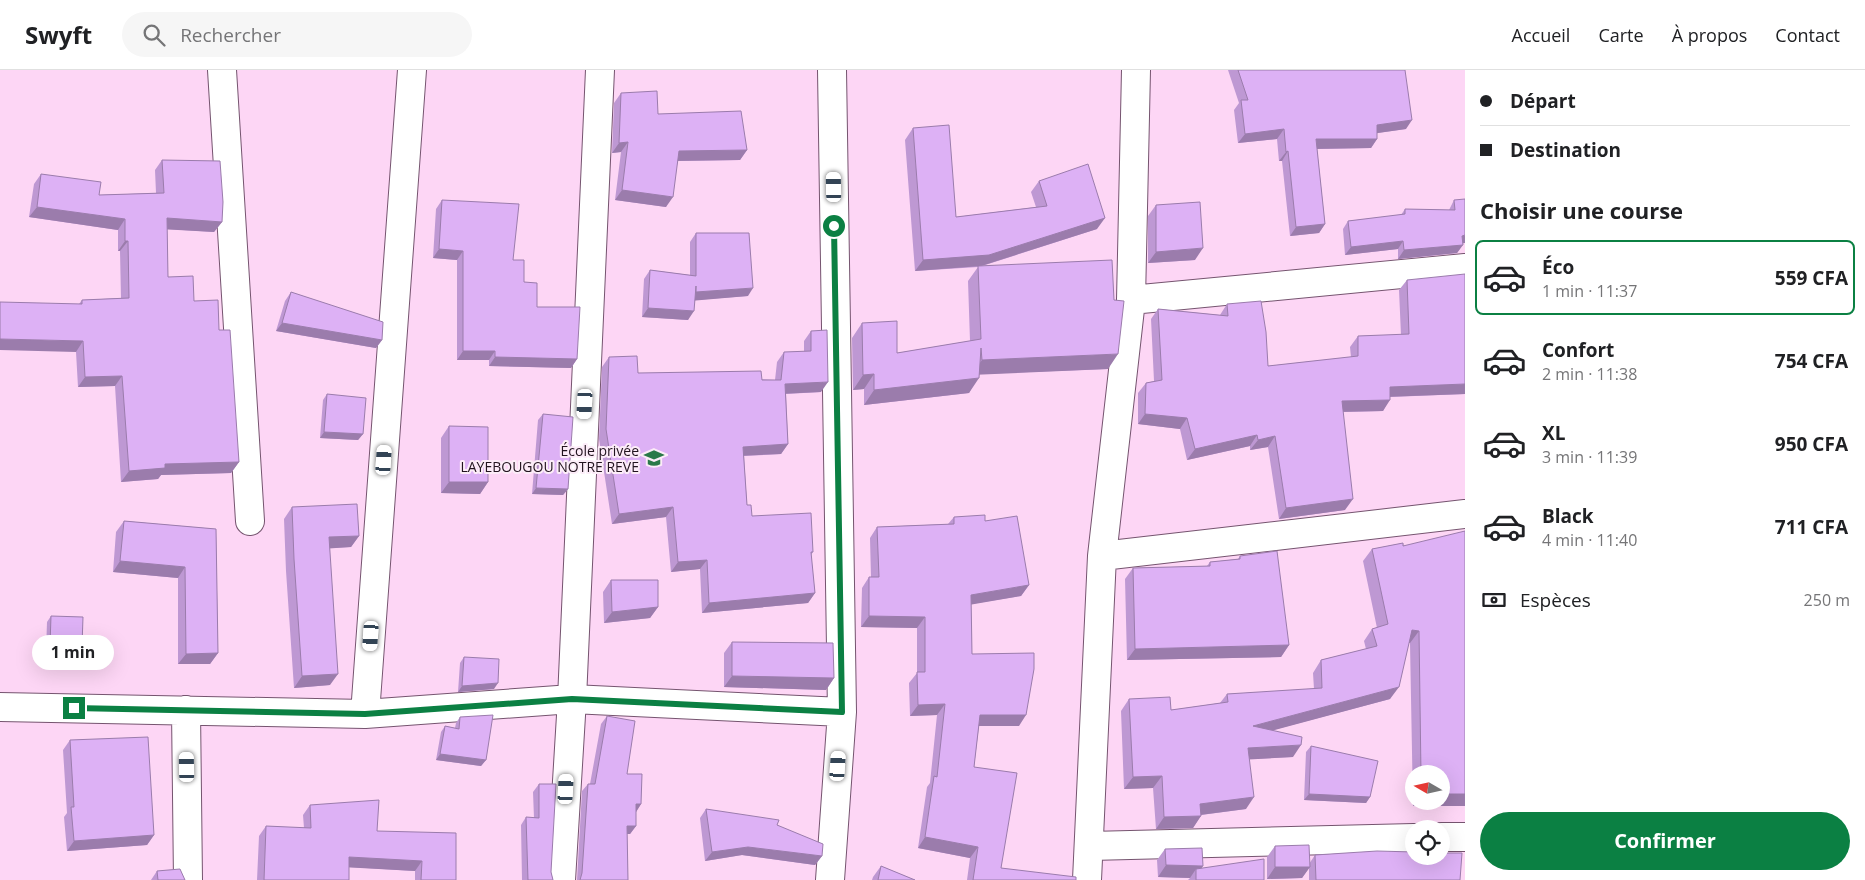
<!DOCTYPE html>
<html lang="fr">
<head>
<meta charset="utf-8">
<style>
	:root { --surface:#fff; --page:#f6f6f6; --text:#202124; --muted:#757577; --line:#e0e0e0; --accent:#0b8043 }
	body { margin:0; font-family:"Open Sans",sans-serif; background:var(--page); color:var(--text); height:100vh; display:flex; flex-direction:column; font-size:19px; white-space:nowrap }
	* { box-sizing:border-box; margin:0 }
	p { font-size:16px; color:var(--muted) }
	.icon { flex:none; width:28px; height:28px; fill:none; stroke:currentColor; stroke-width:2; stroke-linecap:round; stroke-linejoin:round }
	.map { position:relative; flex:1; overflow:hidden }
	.sheet { display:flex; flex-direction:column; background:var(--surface); width:400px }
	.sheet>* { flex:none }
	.banner { display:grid; align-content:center; height:110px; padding:0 15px; background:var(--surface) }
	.needle { width:32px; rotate:279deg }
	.controls { position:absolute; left:1405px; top:695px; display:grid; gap:10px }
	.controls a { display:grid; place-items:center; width:45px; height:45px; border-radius:50%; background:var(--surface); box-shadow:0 5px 20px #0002; font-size:25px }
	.end { position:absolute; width:22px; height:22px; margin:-11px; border:6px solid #0b8043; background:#fff; box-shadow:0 0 0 2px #fff }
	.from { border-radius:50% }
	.bubble { position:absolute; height:35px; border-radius:18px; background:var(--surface); box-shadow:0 5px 20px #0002; font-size:16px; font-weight:700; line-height:35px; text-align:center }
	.car { position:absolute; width:15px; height:30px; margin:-15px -8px; border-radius:6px; box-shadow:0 0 4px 1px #0007; background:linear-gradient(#fff 24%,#345 0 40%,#fff 0 76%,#345 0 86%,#fff 0) }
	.banner b { display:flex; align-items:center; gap:18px; height:48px; font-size:19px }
	.banner b+b { border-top:1px solid var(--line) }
	.banner i { width:12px; height:12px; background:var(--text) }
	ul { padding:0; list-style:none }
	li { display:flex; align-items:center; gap:15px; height:75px; margin:0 10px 8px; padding:0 5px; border:2px solid transparent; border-radius:8px }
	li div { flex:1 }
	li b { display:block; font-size:19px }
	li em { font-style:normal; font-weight:700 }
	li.current { border-color:var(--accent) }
	li>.icon { width:45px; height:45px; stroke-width:1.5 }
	h2 { padding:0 15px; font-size:22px; line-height:60px }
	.pay { display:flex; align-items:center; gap:12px; height:55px; padding:0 15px; font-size:19px }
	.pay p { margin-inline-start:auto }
	.cta { display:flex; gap:10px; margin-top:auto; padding:10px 15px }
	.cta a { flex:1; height:58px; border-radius:30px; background:var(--accent); color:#fff; font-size:20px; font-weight:700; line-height:58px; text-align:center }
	header { display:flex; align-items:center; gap:30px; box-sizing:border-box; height:70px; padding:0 25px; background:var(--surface); border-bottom:1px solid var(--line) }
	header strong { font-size:24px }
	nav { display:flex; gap:28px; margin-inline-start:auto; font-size:18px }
	.search { width:350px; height:45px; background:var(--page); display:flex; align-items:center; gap:12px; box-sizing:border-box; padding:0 18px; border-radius:28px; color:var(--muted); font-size:19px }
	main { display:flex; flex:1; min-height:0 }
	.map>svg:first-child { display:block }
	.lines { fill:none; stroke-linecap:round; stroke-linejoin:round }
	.minor-casing { stroke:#75546f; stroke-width:30 }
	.minor { stroke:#fff; stroke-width:28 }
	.wall { fill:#be98d3; fill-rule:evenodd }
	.shaded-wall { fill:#9b7cac }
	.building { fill:#ddb1f5; stroke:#9b7cac }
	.route { stroke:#0b8043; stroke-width:6 }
	.labels { text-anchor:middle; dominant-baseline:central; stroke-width:4; stroke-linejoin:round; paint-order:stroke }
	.poi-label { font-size:14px; fill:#22141f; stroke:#fcecf8; text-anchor:end }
</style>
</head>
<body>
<header>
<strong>Swyft</strong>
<div class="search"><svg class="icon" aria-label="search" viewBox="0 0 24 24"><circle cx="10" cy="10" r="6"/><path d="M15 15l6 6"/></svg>Rechercher</div>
<nav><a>Accueil</a><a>Carte</a><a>À propos</a><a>Contact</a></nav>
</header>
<main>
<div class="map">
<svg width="1465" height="810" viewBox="0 0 1465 810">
	<rect width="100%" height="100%" fill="#fdd6f5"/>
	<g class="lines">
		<defs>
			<path id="minor" d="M222,0L250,451
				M1131,230L1465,198
				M1102,486L1465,444
				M0,637L365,644L572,629L842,642
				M186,640L188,810
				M365,644L412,0
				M1441,767H1465
				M1090,776L1414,768
				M561,810L572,629L600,0
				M830,810L842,642L832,0
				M1087,810L1102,486L1131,230L1136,0"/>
		</defs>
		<use href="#minor" class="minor-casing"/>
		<use href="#minor" class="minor"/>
	</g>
	<path class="wall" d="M1228,0H1405L1406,59L1377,63V69L1371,78L1317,79L1325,154L1319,163L1290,166L1282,91H1279L1277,69L1238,73L1234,40L1239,33Z
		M621,23L658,44L747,80L740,90L678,91L666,137L615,130L621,82L612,83L614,33Z
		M913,58L956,147L1036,137L1031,122L1039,111L1097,159L982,196L1108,299L979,304L969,323L864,335V319L853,320L852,268L862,253L897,283L970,271L968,211L978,197L915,201L905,70Z
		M162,90L222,152L214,162L167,159L168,207L194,231L219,260L239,392L231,403L161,405L158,409L121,412L115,316L78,317L76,282L79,234L82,230L121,228L120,181H118V160L29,147L34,114L41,104L99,125L156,123L155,100Z
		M442,130L513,190L524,212L537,237L577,289L571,298L489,296V290H457V190L433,188L436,139Z
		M1454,130L1463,174L1457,183L1398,189V179L1345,185L1343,159L1348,151L1401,145L1405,139L1449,140Z
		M1156,135L1195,190L1148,193V146Z
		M696,163L748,226L695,230L688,250L642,247L644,209L650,200L690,205V172Z
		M1407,210L1465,324L1390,327L1383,341L1343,342L1345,440L1279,449L1268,377L1250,380V376L1187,390L1180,359L1138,354V323L1146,313L1154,311L1151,249L1158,239L1220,245L1227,234L1268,296L1351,287L1350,277L1358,266L1401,265L1399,220Z
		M291,222L382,270L376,278L276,261L285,231Z
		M811,261L821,322L786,324L788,374L781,384L744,386L747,435L752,446L813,482L811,485L815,523L808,533L702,543L700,499L671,502L666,447L612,454L599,369L602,297L609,287L638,303L775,310L777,292L784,282H804V271Z
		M327,324L363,364L358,370L320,368L323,330Z
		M543,344L568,419L563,425L532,424L538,350Z
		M449,356L488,412L480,424L441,423V368Z
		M292,437L359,466L351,477L330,478V615L294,618L286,501L284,449Z
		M954,447L985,451L1029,515L1021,526L971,534L972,584L1019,656H979L974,697L1001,798L1076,810H967L970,788L918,778L927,717L930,713L937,645L910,646L909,613L917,603V558L861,557L862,518L869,507H871L870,468L877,457L948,454Z
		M124,451L216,459L218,583L210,594H178V508L113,502L116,462Z
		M1403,473L1465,736H1413L1410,573H1409L1390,629L1273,660L1293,687L1249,689L1246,739L1201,745L1193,758L1156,759L1153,718L1124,719L1121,641L1129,629L1171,640L1220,633L1227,624L1314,619L1313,603L1321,590L1366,579L1364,571L1372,559L1377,558L1363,491L1372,479ZM1414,704H1441V731H1414Z
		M1240,486L1289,575L1281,587L1127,590L1125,509L1133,498L1207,496L1210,492L1238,489Z
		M611,510L658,537L650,548L604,553L603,522Z
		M51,546L82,576L78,582L46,581L47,552Z
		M732,572L834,608L826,620L724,617V583Z
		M464,587L494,619L458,622L460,593Z
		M607,646L627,704L641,734L636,742V756L630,764H627L628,810H577L582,721L588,714H590L601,654Z
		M460,647L486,690L481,696L436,690L441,662L445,656L455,658L456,653Z
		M70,670L154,765L147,775L67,781L64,747L67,743L63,680Z
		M1311,676L1370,727L1366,733L1304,730L1306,682Z
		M539,714L551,802L553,810H522L521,755L526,747L534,748L533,722Z
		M310,735L377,761L456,810H415V801L349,797V810H257L259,766L266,756L304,758L303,745Z
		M706,739L777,755L822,786L815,795L742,785L705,791L700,748Z
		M1275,776L1309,794L1315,785L1460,810H1309V798L1302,808L1267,809V787Z
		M1165,779L1202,798L1264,810H1188L1190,808L1158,807L1157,790Z
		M881,796L915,810H872L873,807Z
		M157,801L185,810H151Z"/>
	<path class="shaded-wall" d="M1412,50L1406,59L1371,64L1377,55Z
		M1284,59L1277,69L1238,73L1245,64Z
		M1316,69H1377L1371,78L1310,79Z
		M628,72L621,82L612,83L619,73Z
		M747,80L740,90L672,91L679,81Z
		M1288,81L1282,91H1279L1286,82Z
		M622,120L673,127L666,137L615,130Z
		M37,137L125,149L118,160L29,147Z
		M167,148L222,152L214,162L160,159Z
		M1105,148L1097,159L981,196L915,201L923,190Z
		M1325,154L1319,163L1290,166L1296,157Z
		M1465,165V173L1456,174L1462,166Z
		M125,171H128L120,181H118Z
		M1403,171L1398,179L1345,185L1351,177Z
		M1463,175L1457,183L1398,189L1404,180Z
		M1203,178L1195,190L1148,193L1156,182Z
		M439,179L463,181L457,190L433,188Z
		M753,218L748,226L690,231L696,222Z
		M648,238L694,241L688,250L642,247Z
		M282,253L382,270L376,278L276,261Z
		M0,269L83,271L76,282L0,280Z
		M463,281H495L489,290H457Z
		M1118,284L1108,299L971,305L982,290Z
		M495,287L577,289L571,298L489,296Z
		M874,304L864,319L853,320L863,305Z
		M122,306L115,316L78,317L85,307Z
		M979,308L969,323L864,335L874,320Z
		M828,312L821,322L778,324L785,314Z
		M1465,314V324L1383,327L1390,317Z
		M1390,330L1383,341L1335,342L1342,331Z
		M1145,344L1187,348L1180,359L1138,354Z
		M324,362L363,364L358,370L320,368Z
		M1257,365L1250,376L1187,390L1195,379Z
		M1275,366L1268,377L1250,380L1258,370Z
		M788,374L781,384L736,386L743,377Z
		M239,392L231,403L161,405L158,409L121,412L129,401L165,394Z
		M449,412H488L480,424L441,423Z
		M536,418L568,419L563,425L532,424Z
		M1353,429L1345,440L1279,449L1286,438Z
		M673,437L666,447L612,454L619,444Z
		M359,466L351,477L321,479L329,467Z
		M707,490L700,499L671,502L678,492Z
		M120,491L185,497L178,508L113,502Z
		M1029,515L1021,526L963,536L971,525Z
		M815,523L808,533L702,543L709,533Z
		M658,537L650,548L604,553L612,542Z
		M869,546L925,547L917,558L861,557Z
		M1412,560L1419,561L1410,573H1404Z
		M50,575L82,576L78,582L46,581Z
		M1289,575L1281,587L1127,590L1135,579Z
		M218,583L210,594H178L186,584Z
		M338,604L330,615L294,618L302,606Z
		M732,606L834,608L826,620L724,617Z
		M498,613L494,619L458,622L462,616Z
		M1399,617L1390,629L1245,668L1253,656Z
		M945,634L937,645L910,646L918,635Z
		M980,645H1026L1019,656H973Z
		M1301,675L1293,687L1239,690L1248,678Z
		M440,684L486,690L481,696L436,690Z
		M1162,706L1153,718L1124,719L1133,707Z
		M1309,724L1370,727L1366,733L1304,730Z
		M1441,724H1465V736H1413L1416,731H1441Z
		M1254,727L1246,739L1192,746L1200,734Z
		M636,734H641L636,742Z
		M1201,746L1193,758L1156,759L1164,747Z
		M627,756H636L630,764H622Z
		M154,765L147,775L67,781L74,771Z
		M925,767L978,777L970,788L918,778Z
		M748,777L822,786L815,795L742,785L705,791L712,782Z
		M349,787L422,791L415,801L342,797Z
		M1166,795L1203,796L1196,807V799L1190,808L1158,807Z
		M1275,797H1310L1302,808L1267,809Z"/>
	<path class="building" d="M1238,0H1405L1412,50L1377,55V69H1316L1325,154L1296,157L1288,81L1286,82L1284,59L1245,64L1241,30H1248Z
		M657,21L658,44L741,41L747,80L679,81L673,127L622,120L628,72L619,73L621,23Z
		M949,55L956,147L1047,136L1039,111L1088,94L1105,148L989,185L923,190L913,58Z
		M162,90L220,91L223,132L222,152L167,148L168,207L193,206L194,231L218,230L219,260H230L239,392L165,394V398L129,401L122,306L85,307L83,271L0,269V232L82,234V230L129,228L128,171H125V149L37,137L41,104L101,112L99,125L164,123Z
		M1465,129V165L1462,166L1463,175L1404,180L1403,171L1351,177L1348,151L1405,144V139L1455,140L1454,130Z
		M442,130L519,134L513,190H524V212L537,213V237H580L577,289L495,287V281H463V181L439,179Z
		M1200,132L1203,178L1156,182V135Z
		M696,163H749L753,218L696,222V216L694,241L648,238L650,200L696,206Z
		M1112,190L1114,230L1124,231L1118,284L982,290L981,278L979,308L874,320V304L863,305L862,253L897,251V283L981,269L978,196Z
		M1465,204V314L1390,317V330L1342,331L1353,429L1286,438L1275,366L1258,370L1257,365L1195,379L1187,348L1145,344L1146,313L1162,310L1158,239L1228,246L1227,234L1261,231L1266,262L1268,296L1358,286V266L1409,264L1407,210Z
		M291,222L383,252L382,270L282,253Z
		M827,260L828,312L785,314L788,374L743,377L747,435H751L752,446L811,443L813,482H811L815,523L709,533L707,490L678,492L673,437L619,444L606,359L609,287L637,286L638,303L761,301L762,310H781L784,282L811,281V261Z
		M327,324L366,328L363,364L324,362Z
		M543,344L573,347L568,419L536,418Z
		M449,356L488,357V412H449Z
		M357,434L359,466L329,467L338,604L302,606L294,489L292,437Z
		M985,445V451L1017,446L1029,515L971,525L972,584L1034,583V599L1026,645H980L974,697L1017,703L1001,798L1076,807V810H973L978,777L925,767L934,706L937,707L945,634L918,635L917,602H925V547L869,546V507H879L877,457L954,454V447Z
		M124,451L216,459L218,583L186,584L185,497L120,491Z
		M1465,461V724H1441V704H1421L1419,561L1412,560L1399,617L1253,656L1302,667L1301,675L1248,678L1254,727L1200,734L1201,746L1164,747L1162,706L1133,707L1129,629L1170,627L1171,640L1228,632L1227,624L1322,618L1321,590L1377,576L1372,559L1388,554L1372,479L1403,473V476Z
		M1277,481L1289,575L1135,579L1133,498L1210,496V492L1240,489V486Z
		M611,510H658V537L612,542Z
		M51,546L83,547L82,576L50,575Z
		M732,572L833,573L834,608L732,606Z
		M464,587L499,589L498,613L462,616Z
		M493,645L486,690L440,684L445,656L459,659L460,647Z
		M607,646L635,651L627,704H642L641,734H636V756H627L628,810H580L582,803L588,714H595Z
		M148,667L154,765L74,771L71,737H74L70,670Z
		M1311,676L1378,691L1370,727L1309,724Z
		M539,714H556L551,802L553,810H528L526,747L539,748Z
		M379,730L377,761L456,763V810H421L422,791L349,787V810H264L266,756L311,758L310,735Z
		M706,739L779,750L777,755L823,774L822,786L748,777L712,782Z
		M1309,775L1310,797H1275V776Z
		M1202,778L1203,796L1166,795L1165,779Z
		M1377,781L1414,782V786H1441V783H1462L1460,810H1316L1315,785Z
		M1264,789V810H1196V799Z
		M881,796L915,810H878Z
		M180,799L185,810H158L157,801Z"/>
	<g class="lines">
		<path class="route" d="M74,638L365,644L572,629L842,642L834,156"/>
	</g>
	<defs>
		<symbol id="school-bare" viewBox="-9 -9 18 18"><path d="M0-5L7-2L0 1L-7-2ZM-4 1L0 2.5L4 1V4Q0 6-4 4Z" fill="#2a7949" stroke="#fcecf8" stroke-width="2.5" paint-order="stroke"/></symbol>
	</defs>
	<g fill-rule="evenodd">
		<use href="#school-bare" x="640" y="374" width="28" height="28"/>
	</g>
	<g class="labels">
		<g class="poi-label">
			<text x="639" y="380">École privée<tspan x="639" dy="16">LAYEBOUGOU NOTRE REVE</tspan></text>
		</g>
	</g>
</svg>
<div class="controls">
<a><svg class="needle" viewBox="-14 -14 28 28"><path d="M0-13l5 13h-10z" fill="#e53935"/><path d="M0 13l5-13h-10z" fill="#757577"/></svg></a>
<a><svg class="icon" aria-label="locate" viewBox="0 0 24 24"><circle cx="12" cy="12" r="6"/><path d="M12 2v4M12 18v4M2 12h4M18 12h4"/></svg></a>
</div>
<i class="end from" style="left:834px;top:156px"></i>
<i class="end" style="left:74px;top:638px"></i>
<div class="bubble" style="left:32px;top:565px;width:82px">1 min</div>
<i class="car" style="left:834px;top:117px;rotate:359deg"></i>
<i class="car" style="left:585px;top:334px;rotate:183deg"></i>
<i class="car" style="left:384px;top:390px;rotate:4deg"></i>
<i class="car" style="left:371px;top:566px;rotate:184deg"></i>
<i class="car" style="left:838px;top:696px;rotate:4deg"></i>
<i class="car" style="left:187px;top:697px;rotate:359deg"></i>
<i class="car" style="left:566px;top:719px;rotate:3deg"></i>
</div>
<section class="sheet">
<div class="banner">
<b><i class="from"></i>Départ</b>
<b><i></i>Destination</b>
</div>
<h2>Choisir une course</h2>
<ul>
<li class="current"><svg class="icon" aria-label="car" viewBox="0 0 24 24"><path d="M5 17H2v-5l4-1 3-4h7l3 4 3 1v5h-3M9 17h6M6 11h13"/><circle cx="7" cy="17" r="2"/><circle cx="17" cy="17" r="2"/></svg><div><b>Éco</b><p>1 min · 11:37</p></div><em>559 CFA</em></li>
<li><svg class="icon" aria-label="car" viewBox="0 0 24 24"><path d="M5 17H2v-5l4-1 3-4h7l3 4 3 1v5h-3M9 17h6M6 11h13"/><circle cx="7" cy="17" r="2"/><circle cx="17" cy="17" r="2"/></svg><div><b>Confort</b><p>2 min · 11:38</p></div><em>754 CFA</em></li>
<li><svg class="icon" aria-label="car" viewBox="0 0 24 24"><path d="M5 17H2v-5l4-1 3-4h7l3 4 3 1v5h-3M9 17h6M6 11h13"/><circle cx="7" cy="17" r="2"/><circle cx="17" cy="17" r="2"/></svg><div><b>XL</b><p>3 min · 11:39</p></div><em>950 CFA</em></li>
<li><svg class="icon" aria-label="car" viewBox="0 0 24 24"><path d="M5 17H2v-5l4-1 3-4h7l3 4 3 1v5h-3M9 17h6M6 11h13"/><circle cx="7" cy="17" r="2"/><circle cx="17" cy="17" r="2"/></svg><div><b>Black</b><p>4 min · 11:40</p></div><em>711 CFA</em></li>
</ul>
<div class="pay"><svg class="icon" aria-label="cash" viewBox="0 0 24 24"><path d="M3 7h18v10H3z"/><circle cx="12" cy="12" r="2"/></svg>Espèces<p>250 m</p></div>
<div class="cta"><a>Confirmer</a></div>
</section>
</main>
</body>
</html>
